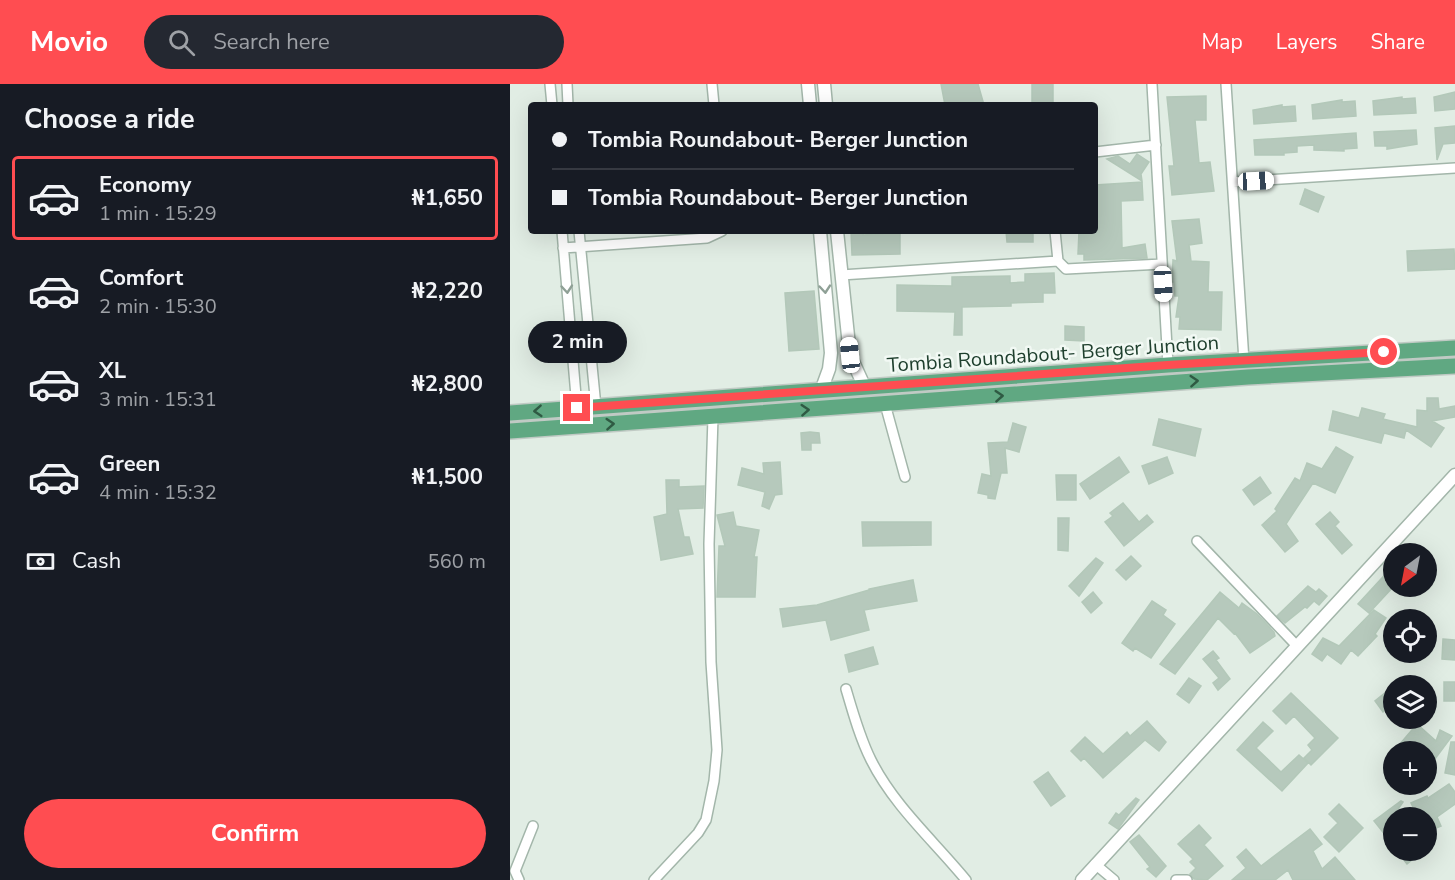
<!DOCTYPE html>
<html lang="en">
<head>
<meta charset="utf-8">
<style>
	:root { --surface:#171b24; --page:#242831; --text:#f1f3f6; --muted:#9ea1a6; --line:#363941; --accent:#ff4d51 }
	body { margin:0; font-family:"Nunito Sans",sans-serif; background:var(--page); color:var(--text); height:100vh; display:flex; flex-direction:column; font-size:22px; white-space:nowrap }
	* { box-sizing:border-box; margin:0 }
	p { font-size:20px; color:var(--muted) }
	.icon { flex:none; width:33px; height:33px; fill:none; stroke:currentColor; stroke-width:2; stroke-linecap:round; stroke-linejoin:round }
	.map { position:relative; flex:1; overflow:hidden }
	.side { display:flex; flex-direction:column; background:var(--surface); width:510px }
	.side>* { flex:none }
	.guide { position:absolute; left:18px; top:18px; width:570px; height:132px; border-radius:6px; box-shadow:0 6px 24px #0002; display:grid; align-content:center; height:132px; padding:0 24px; background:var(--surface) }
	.needle { width:39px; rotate:212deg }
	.controls { position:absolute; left:873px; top:459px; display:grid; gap:12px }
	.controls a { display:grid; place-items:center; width:54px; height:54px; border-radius:50%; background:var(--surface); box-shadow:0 6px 24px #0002; font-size:30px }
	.end { position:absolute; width:27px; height:27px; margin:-14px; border:8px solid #ff4d51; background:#fff; box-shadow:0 0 0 3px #fff }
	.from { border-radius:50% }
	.bubble { position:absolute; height:42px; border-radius:21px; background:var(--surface); box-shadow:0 6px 24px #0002; font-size:20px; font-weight:700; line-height:42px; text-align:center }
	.car { position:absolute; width:18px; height:36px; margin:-18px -9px; border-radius:8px; box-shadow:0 0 4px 2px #0007; background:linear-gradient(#fff 24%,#345 0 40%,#fff 0 76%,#345 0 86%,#fff 0) }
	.guide b { display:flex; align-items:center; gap:21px; height:57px; font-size:22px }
	.guide b+b { border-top:2px solid var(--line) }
	.guide i { width:15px; height:15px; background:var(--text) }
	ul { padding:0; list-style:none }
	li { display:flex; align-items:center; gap:18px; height:84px; margin:0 12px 9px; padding:0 12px; border:3px solid transparent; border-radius:6px }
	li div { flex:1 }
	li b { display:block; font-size:22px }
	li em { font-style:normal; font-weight:700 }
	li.active { border-color:var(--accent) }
	li>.icon { width:54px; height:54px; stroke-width:1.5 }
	h2 { padding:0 24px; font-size:27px; line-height:72px }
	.pay { display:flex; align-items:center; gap:15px; height:66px; padding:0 24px; font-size:22px }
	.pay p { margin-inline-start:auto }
	.button { display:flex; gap:12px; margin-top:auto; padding:12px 24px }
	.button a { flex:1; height:69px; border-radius:36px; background:var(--accent); color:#fff; font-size:24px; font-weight:700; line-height:69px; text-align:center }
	header { display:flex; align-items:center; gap:36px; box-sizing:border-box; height:84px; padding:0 30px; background:var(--accent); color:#fff }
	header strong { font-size:28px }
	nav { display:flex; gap:33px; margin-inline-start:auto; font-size:21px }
	.search { width:420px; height:54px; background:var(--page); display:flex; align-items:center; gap:15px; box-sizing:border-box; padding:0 21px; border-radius:33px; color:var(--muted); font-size:22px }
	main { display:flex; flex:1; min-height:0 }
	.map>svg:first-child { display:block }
	.building { fill:#b6c9bc; stroke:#b3c8b9; stroke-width:1.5 }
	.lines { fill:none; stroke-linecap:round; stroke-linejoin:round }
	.minor-casing { stroke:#a3b6aa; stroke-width:12 }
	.tertiary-casing { stroke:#a3b6aa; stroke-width:15 }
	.primary-casing { stroke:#c0cac4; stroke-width:18 }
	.minor { stroke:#fff; stroke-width:9 }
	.tertiary { stroke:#fff; stroke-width:12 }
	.primary { stroke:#60a882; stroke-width:15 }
	.oneway { stroke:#8fa096 }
	.oneway2 { stroke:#2f5a43 }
	.route { stroke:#ff4d51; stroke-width:8 }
	.labels { text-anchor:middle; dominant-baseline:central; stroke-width:5; stroke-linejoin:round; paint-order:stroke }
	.street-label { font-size:20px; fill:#1f402e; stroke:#f2f9f4 }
</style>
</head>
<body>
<header>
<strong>Movio</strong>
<div class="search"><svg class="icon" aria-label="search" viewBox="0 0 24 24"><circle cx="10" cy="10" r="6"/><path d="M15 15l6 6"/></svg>Search here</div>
<nav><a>Map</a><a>Layers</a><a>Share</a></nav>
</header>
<main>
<section class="side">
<h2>Choose a ride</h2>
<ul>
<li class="active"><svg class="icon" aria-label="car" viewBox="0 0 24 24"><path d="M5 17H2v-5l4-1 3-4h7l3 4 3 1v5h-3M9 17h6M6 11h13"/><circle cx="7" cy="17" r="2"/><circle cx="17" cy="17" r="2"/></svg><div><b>Economy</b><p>1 min · 15:29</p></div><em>₦1,650</em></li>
<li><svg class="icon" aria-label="car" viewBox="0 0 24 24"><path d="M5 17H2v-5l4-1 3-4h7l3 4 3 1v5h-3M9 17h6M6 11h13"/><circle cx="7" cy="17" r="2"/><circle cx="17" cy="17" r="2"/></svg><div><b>Comfort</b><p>2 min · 15:30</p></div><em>₦2,220</em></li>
<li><svg class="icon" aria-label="car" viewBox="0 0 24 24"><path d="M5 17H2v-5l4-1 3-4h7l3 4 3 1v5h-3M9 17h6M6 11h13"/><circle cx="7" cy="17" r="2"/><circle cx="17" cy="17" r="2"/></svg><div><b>XL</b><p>3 min · 15:31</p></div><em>₦2,800</em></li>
<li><svg class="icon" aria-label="car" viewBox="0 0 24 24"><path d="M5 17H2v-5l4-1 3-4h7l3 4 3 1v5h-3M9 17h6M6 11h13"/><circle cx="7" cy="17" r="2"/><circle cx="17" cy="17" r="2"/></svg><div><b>Green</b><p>4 min · 15:32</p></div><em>₦1,500</em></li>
</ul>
<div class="pay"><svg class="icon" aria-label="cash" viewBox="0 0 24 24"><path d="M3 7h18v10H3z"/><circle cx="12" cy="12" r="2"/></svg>Cash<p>560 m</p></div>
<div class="button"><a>Confirm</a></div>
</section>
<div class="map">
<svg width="945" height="796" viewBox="0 0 945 796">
	<rect width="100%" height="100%" fill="#e1ede4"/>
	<path class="building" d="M431,0H468L474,21H435Z
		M522,0H543V19H522Z
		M945,8V25L925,27L924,13Z
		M696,12V36H685L689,79L700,78L704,107L662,111L659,82H664L657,13Z
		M892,13V15L905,14L906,29L864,31L863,17Z
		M832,16V18L845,17L846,32L803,35L802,21Z
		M772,21V23L785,22L786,37L744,40L743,26Z
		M945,42V59L933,60L927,76L925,44Z
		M906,46L907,60L877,65V62H865L864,48Z
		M846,49L847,64L834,65V67L804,66V61L787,62V68L774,69V71H745L744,56Z
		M627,70L639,78L631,90L632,97L597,75L608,72L620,80Z
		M632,98L633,116L611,117L612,164L635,160L637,174L574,176V170H568L569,147H585V101Z
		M795,105L814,113L808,128L790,120Z
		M689,135L692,159L679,161L681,177L699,178L698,208H712L711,246L669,245L670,233H666L669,212H665L664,198H662L663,176L667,177L662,137Z
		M341,147H353V151L390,148V170L342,171Z
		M496,147H523V158H497Z
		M944,165L945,185L898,187L897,167Z
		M544,189L545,209H533V218L501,219V222L452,223V251H444L445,228L387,227V201L442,202V193L500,192V199L515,198V190Z
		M304,207L309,265L279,267L275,209Z
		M555,242L574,243V257L555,256Z
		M917,314H928L929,325L945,322V333L922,337L934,344L921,363L896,346L894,354L874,349L871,359L819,346L823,327L849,334L852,324L875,330L873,335L907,343V326L917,327Z
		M649,335L691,345L685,372L643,361Z
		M503,339L516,343L509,368L495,364L497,389H491L485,415L478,414V411L468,409L472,390L481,392L478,359L498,358Z
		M300,348L309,349L310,359H301V366H292L291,349Z
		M826,363L843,373L825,409L803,399L776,440L788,457L775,468L752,441L767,427L765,425L785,394L790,397L797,379L812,385Z
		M609,373L619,388L580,415L570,400Z
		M657,373L663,389L639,400L632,382Z
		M270,378L272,410L265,411L259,425L252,422L255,408L228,401L232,384L254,390L253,379Z
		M546,391H566V416H547Z
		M750,393L761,409L744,421L733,406Z
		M156,396H169V403L194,402L193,424L168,425L174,453H179L183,470L151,476L144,433L157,430Z
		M613,419L629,438L637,431L643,438L614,462L595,438L603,432L600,429Z
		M223,428L226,442L249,446L244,473H247L245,513H207L209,462H215L207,431Z
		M820,428L829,438L825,442L842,461L832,470L806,440Z
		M548,434H559L558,467L548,466Z
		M352,438H421V461L353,462Z
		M621,472L631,482L616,496L606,486Z
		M586,474L593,479L569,512L559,502Z
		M884,481V502L859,529L848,520Z
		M403,496L407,517L354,526L359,546L321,556L316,536L273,543L270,525L307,521L359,506V505Z
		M798,502L806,508L809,505L817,512L809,521L804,517L797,524L795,523L775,539L767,532Z
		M583,508L592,519L581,529L572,518Z
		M710,508L729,524L732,519L747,530L764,548L765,552L740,569L725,549L724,550L708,534L665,590L650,580Z
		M642,517L656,526L653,531L665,540L641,574L625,564L623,567L612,559Z
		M864,526L876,534L865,550L867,552L848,572L841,566L831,580L817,570L812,577L802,570L813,554L829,562Z
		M933,555L945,556V576L932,575Z
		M363,563L368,580L339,588L335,571Z
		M703,567L709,574L706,576L720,595L708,606L703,599L709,594L693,575Z
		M679,594L691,602L679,619L667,610Z
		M934,598H945V617H934Z
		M876,608L884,619L873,628L865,617Z
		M781,609L828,654L801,681L794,674L802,666L798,661L805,654L784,632L776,640L763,627Z
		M637,637L656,658L649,667L635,656L593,694L574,674L571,677L561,667L575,653L593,670L617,648L620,652Z
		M753,638L763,647L746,664L771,688L789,671L798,679L772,707L727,666Z
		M907,640L926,657L930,646L942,652L916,687V668H883Z
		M941,658H945V691L935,689Z
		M538,688L555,712L541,722L524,698Z
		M939,700L945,708V720L927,733L931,742L916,748V734H908L901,719L917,712L918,714Z
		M626,714L629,716L608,745L599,739L606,729L609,731Z
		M891,717L893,718L884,731V762L864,737Z
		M829,720L853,744L829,768L814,753L828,739L819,730Z
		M689,741L701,754L694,761L713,782L697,796L684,795L680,790L686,784L680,778L683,775L668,760Z
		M800,745L812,760L803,767L812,785L825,773L845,796H783L778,786L765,796H722L736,784L727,773L736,765L751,782Z
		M629,751L656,782L646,793L637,785L640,783L620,758Z
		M886,766H914L897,780Z"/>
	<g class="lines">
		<defs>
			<path id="minor" d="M40,0L42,21
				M57,0L58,21
				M202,0L204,21
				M642,0L658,281
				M716,0L734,277
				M585,68L646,61
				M723,98L945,84
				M52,147L67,324
				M69,147L86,323
				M545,147L548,177L556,185L652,180
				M53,164L197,154L212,147
				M331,191L548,177
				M375,320L395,393
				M687,457L787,562
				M336,605C343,629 350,654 361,676C384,722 424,757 456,796
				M585,780L604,796
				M9,796L5,787L23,742
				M144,796L188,749L196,736L204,697L207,666L201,578L199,460L203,333
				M666,796H677"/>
			<path id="tertiary" d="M298,0L300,21
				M314,0L316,21
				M310,147L321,269L319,285L311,307
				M327,147L340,271L355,304
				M572,796L945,391"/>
			<path id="primary" d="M0,329L658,281L945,264
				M0,347L738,293L945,282"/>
		</defs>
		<use href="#minor" class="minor-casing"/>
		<use href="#tertiary" class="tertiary-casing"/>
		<use href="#primary" class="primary-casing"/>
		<use href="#minor" class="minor"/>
		<use href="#tertiary" class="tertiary"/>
		<use href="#primary" class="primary"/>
	</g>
	<defs><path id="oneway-chevron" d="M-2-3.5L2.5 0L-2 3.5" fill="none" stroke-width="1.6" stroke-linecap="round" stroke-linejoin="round" transform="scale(1.5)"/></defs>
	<g class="oneway">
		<use href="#oneway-chevron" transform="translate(57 205) rotate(85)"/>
		<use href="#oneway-chevron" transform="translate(315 205) rotate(85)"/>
	</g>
	<g class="oneway2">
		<use href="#oneway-chevron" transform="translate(684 297) rotate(-4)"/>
		<use href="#oneway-chevron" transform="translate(489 312) rotate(-4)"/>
		<use href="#oneway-chevron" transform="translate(295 326) rotate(-4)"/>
		<use href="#oneway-chevron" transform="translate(28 327) rotate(176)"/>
		<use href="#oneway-chevron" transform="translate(100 340) rotate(-4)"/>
	</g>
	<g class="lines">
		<path class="route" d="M67,324L658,281L874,268"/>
	</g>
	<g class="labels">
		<g class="street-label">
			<text transform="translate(543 270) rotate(-4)">Tombia Roundabout- Berger Junction</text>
		</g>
	</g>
</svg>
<div class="controls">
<a><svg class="needle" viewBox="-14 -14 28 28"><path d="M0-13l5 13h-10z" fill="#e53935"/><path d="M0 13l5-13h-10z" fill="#9ea1a6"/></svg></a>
<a><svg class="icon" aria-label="locate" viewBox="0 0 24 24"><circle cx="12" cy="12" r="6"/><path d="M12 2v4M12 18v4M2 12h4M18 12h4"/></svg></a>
<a><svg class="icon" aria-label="layers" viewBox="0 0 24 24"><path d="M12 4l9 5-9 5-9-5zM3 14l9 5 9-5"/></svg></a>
<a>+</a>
<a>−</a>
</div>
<i class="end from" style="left:874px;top:268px"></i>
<i class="end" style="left:67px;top:324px"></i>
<div class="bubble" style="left:18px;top:237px;width:99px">2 min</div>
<i class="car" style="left:746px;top:97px;rotate:87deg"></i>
<i class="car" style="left:653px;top:200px;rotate:177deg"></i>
<i class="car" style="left:340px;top:271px;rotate:354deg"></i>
<div class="guide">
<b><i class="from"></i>Tombia Roundabout- Berger Junction</b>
<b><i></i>Tombia Roundabout- Berger Junction</b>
</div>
</div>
</main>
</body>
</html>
